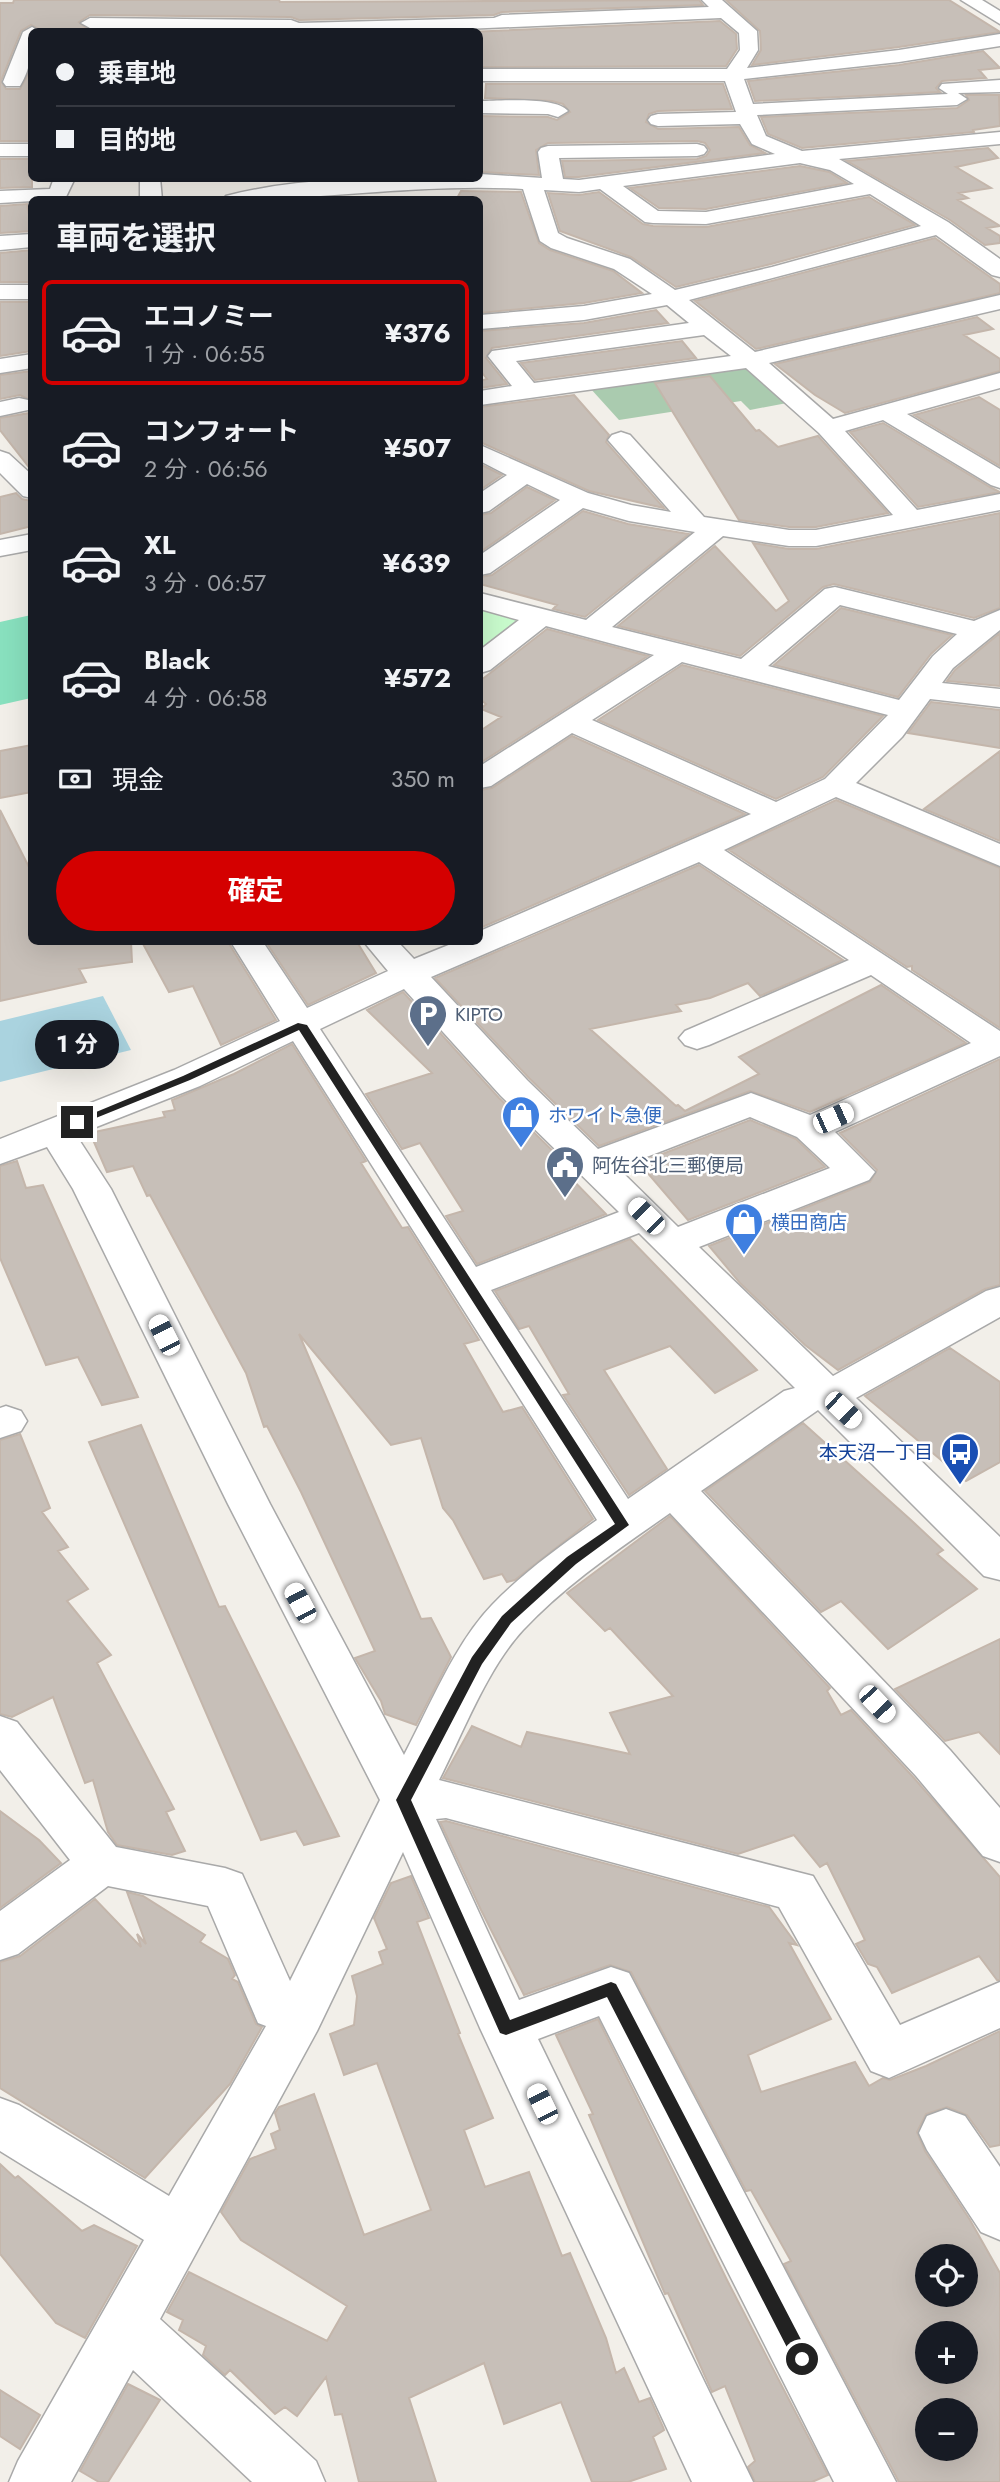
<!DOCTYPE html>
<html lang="ja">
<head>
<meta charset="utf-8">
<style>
	:root { --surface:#171b24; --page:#20242c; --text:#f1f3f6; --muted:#9ea1a6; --line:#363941; --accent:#d40000 }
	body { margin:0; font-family:Jost,"Noto Sans JP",sans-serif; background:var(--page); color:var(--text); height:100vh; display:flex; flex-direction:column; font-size:26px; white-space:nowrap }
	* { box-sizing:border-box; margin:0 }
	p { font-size:23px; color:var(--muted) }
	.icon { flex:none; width:38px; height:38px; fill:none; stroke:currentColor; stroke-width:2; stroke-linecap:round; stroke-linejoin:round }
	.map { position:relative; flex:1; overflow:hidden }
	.panel { position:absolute; left:28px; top:196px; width:455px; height:749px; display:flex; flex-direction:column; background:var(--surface); border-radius:10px; box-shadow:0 7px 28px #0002 }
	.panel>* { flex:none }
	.hud { position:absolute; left:28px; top:28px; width:455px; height:154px; border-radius:10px; box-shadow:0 7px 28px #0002; display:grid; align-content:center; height:154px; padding:0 28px; background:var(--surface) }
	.fabs { position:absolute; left:915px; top:2244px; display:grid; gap:14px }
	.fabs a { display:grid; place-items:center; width:63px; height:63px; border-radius:50%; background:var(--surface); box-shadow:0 7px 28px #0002; font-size:35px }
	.end { position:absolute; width:32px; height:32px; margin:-16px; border:9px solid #222; background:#fff; box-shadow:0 0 0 4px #fff }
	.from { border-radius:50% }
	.bubble { position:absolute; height:49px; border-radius:24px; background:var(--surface); box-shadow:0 7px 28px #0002; font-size:23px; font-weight:700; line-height:49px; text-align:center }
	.car { position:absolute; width:21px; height:42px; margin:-21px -10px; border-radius:9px; box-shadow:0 0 5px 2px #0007; background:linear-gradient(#fff 24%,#345 0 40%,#fff 0 76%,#345 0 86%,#fff 0) }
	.hud b { display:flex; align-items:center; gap:24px; height:66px; font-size:26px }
	.hud b+b { border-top:2px solid var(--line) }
	.hud i { width:18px; height:18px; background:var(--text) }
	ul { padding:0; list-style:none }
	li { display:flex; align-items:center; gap:21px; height:105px; margin:0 14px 10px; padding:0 14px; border:4px solid transparent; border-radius:10px }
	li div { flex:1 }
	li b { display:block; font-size:26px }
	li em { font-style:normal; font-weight:700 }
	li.current { border-color:var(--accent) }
	li>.icon { width:63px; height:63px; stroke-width:1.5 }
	h2 { padding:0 28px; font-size:32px; line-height:84px }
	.pay { display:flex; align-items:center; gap:18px; height:77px; padding:0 28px; font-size:26px }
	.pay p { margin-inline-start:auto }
	.primary-button { display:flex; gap:14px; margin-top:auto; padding:14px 28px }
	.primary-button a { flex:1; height:80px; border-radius:42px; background:var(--accent); color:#fff; font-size:28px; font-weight:700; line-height:80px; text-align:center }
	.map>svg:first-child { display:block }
	.cemetery { fill:#aacbaf }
	.park { fill:#c8facc }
	.pitch { fill:#88e0be }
	.water { fill:#aad3df }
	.building { fill:#c7bfb8; stroke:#c4b6ab; stroke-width:2; fill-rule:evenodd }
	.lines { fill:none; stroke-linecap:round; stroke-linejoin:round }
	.minor-casing { stroke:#a9a9a9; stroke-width:3 }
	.minor { fill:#fff; fill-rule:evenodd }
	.route { fill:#222 }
	.labels { text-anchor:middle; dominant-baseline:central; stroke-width:5; stroke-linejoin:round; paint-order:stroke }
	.service-label { font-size:19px; fill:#4e5e75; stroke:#fff; text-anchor:start }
	.shop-label { font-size:19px; fill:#366cbe; stroke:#fff; text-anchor:start }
	.transit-label { font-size:19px; fill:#164399; stroke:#fff; text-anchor:end }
</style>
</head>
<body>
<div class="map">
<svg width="1000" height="2482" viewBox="0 0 1000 2482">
	<rect width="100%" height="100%" fill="#f2efe9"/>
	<path class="cemetery" d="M748,366L787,403L750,410L741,401L619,420L590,388Z"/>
	<path class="park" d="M480,605L529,618L480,657Z"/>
	<path class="pitch" d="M31,615V698L0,705V622Z"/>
	<path class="water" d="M103,996L131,1050L0,1082V1021Z"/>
	<path class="building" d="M14,0H279L280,2L699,0L703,5L502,12L494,15L299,20L291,17L90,15L79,22L90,31L157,32H44L31,25L21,31L1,81L6,89H20L32,66V141H0V3H13Z
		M726,0H949L1000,32L899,47L752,65L761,50L760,31Z
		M720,21L736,34L737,49L726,66L480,67V32H469Z
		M983,51L1000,68L979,70L986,78L942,81L936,88L940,92L755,101L748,81L899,65Z
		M486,84H723L732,109L658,111L649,114L646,122L658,129L739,127L750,145L765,153L579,177H565L562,161L697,159L706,156L710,150L705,143L697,141L548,143L536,150L539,175L480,172V116L548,117L557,120L570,112L563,104L552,101L485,98Z
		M966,95H999L1000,126L973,130L974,132L802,148L768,134L761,117L957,108L969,100Z
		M988,148L998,158L956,167L991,188L959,193L968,198L958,200L1000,226L987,228L1000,236V243L985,245L950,220L847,161Z
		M0,159H32V187L0,188Z
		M800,166L829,172L847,183L706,209L659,208L630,188Z
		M461,191L521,192L539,243L550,250L613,271L642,293L584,303L480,313V200H456Z
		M599,192L643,224L653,226L706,227L869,197L915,225L771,264L676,287L631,257L560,231L548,193L579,195Z
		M27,204L32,231L0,233V206Z
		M935,238L1000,284V293L756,349L695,301Z
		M32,250L31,282H0V253Z
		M0,302H32V351L0,356Z
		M656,310L668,323L492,348L486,358L507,384L480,388V381L487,379L480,370V331L584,323Z
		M977,317L993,329L964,335L1000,359V371L845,413L815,395L775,364Z
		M682,341L696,358L535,380L521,363Z
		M32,371V401L20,395L0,399V375Z
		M710,376L756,431L759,430L778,447L818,436L888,513L816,527H789L739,520L655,383Z
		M574,395L609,435L606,442L664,508L589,491L480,442V407Z
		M979,397L1000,410V466L914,415Z
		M32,409V471L0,430V418L29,413Z
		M883,423L990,487L1000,492L918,507L850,432Z
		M480,464L502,475L480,490Z
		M527,487L555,500L480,552V515L491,513Z
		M16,493L22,499L32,501V526L0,534V497Z
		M583,511L628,524L689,534L585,617L553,609L557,605L480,584V577L492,575Z
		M1000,513V608L974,618L834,584L823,587L740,656L618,626L715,546L776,611L789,601L753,543L789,549H816Z
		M841,608L952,635L931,654L898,697L774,665Z
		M547,629L648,656L480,763V731L501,717L481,709L486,704L480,699V681Z
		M1000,633V686L947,681L955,670Z
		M682,665L883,716L823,777L776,799L598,720Z
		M931,702L1000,710V748L908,733Z
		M572,736L745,814L480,928V790L492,788Z
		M32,745V792L0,798V751Z
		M1000,751V841L924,809Z
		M836,800L1000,868V1028L912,970V966L907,967L729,850Z
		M0,810L32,873V942H131L132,962L79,969L86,982L0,1001Z
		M699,865L843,960L760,996L748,983L710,998L676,1005L681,1011L590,1029L676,1106L678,1105L685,1111L759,1074L739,1057L881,985L966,1043L810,1112L750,1091L599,1146L529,1078L435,978Z
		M142,942H228L276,1020L221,1045L193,986L169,992Z
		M266,942H357L376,973L308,1005Z
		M403,992L499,1098L571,1169L564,1171L606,1214L477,1264L446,1216L463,1211L420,1143L402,1149L366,1094L432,1073L367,1010Z
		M292,1044L366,1161L361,1163L402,1228L408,1227L479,1340L464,1344L503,1412L522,1407L593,1519L515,1580L507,1582L502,1574L484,1579L453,1520L443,1508L421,1438L391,1445L299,1334L421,1619L431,1618L451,1657L416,1725L385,1714L381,1701L355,1658L375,1651L301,1492L267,1426L264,1427L246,1373L150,1195L147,1196L133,1166L107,1172L90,1133L165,1117L163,1112L175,1110L172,1100L234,1074Z
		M1000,1059V1285L985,1289L838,1370L805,1345L740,1283L709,1246L870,1182L877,1170L840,1133Z
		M750,1120L796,1139L825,1167L688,1220L639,1163Z
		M17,1161L26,1188L43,1185L138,1397L102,1405L78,1357L46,1365L0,1258V1166Z
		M630,1239L757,1370L715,1393L670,1346L604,1370L667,1469L629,1495L563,1395L569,1394L529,1326L519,1329L495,1291Z
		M950,1348L1000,1382V1462L966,1481L865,1396Z
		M803,1423L912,1521L943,1550L937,1554L977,1589L888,1649L841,1601L821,1612L705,1491Z
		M141,1425L219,1607L225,1606L339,1836L304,1845L296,1831L261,1840L89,1442Z
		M20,1434L50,1508L42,1512L68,1547L58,1551L88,1589L67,1601L111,1655L97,1663L174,1809L166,1812L185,1851L172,1855L117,1845L108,1832L93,1780L85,1783L53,1697L12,1717L0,1714V1440Z
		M670,1516L830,1688L827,1691L841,1715L851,1710L914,1778L1000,1877V1980H997L979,1956L892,1993L877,1967L868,1964L856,1944L865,1940L827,1863L820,1867L794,1835L738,1854L443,1778L472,1726L521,1747L527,1732L630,1754L610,1713L673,1696L610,1628L605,1631L567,1593Z
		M1000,1639V1754L979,1732L945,1741L895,1689Z
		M0,1811L39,1840L61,1863L0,1908Z
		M446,1821L769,1907L797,1945L789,1943L831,2019L748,2055L761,2092L855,2062L869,2086L883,2078L890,2080L926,2066L1000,2031V2145L990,2147L967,2115L947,2107L926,2114L917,2132L925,2151L970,2220L1000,2273V2482H899L784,2264L791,2261L751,2190L746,2191L631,1972L610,1965L524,1995L481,1910L440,1822ZM928,2256H966V2294H928ZM928,2333H966V2371H928ZM928,2410H966V2448H928Z
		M411,1876L429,1918L417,1922L460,2033L458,2034L493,2118L464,2130L485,2187L529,2172L562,2256L570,2253L606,2338L616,2373L624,2368L639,2402L650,2398L663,2427L664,2430L653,2437L666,2469L628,2482H592L561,2402L504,2424L484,2363L409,2398L436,2482H359L342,2414L335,2415L326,2377L297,2416L285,2407L275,2414L230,2370L225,2375L203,2355L206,2346L179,2330L183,2320L167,2312L189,2272L327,2341L347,2306L241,2240L221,2212L250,2159L276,2149L271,2134L280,2130L275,2113L279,2107L314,2094L364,2235L431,2210L377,2063L344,2075L330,2034L354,2025L357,1996L352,1976L383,1964L379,1952L387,1949L374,1918L391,1883Z
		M127,1892L143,1896L205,1935L200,1942L228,1959L235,1975L232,1979L238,1982L256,2024L262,2027L230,2084L145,2178L0,2088V1962L20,1956L95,1899L141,1947L137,1934L146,1944Z
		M598,2019L728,2282L828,2475L812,2482H755L748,2467L755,2461L725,2386L712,2392L668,2293L665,2294L589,2115L593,2114L556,2035Z
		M0,2164L15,2178L18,2176L82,2231L94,2225L137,2246L85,2338L56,2323L0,2254Z
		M128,2384L160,2400L108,2482H99L80,2471Z
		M0,2390L40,2415L20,2449L0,2436Z"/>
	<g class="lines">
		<defs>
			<path id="minor" d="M702,0H722L757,31L758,50L747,68L899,50L1000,34V46L899,62L744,79L753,104L948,94L939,88L942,84L1000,80V92L958,93L967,99L957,105L757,115L766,136L802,151L1000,132V144L839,159L948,222L1000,259V277L992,275L936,235L689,300L755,352L1000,295V309L769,363L833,419L1000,373V388L907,414L1000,469V488L991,485L883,420L845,431L917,510L1000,494V510L816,546H789L723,536L612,627L741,659L825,589L835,587L974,621L1000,610V630L953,668L942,683L1000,689V707L930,699L902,737L856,783L1000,844V866L836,797L724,850L1000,1031V1056L835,1132L875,1172L869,1180L699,1247L833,1376L986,1291L1000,1287V1317L856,1398L1000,1537V1580L984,1576L818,1410L701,1491L950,1750L1000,1808V1862L983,1856L916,1776L670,1513C619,1549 566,1584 523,1630C487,1669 463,1733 439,1780L813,1876L900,2025L1000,1982V2028L889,2078L871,2071L779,1907L446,1818L436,1819L519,2000L611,1967L629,1973L896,2482H834L599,2016L538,2039L753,2482H692L480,2028L403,1852L317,2031L160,2319L316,2461L325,2482H252L133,2370L71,2482H9L18,2461L144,2240L0,2151V2098L19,2105L169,2196L266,2026L258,2023L208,1906L108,1886L18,1954L0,1960V1911L70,1860L0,1770V1716L17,1722L116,1847L225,1868L242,1874L290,1981L380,1800L228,1504L73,1189L47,1147L0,1164V1139L174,1070L280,1021L231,942H263L307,1008L388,971L364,942H398L414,959L456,942H480V931L751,814L572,733L491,786L480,788V766L654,655L546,626L490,670L480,673V650L519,620L480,609V593L586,620L695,532L629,521L583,508L490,573L480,575V555L560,500L527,484L489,511L480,513V493L507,475L480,461V445L588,493L631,505L671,512L608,440L612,435L621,432L630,435L704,517L789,530H816L893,515L819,433L746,368L480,405V391L512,386L488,356L492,351L689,323L667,305L584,320L480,329V315L584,306L652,294L614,269L551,248L540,241L523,189C423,183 323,200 223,200L226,196C307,175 396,178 480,178V174L542,178L538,152L541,148L548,146L697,144L704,146L707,150L704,154L697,156L559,158L563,179L579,180L775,154L752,144L740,124L658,126L651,124L648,120L651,116L658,114L736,112L725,81H480V69H727L740,50L739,33L721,18L396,32L90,28L81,23L90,18L291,20L299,23L494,18L502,15L709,7ZM800,163L830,170L854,184L706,212L658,211L623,186ZM600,189L645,222L653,223L706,224L870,194L921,226L772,267L675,290L630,259L567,238L558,233L544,190L579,192ZM704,335L731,356L534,383L516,361ZM840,605L957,634L933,656L899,700L768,666ZM682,662L888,715L825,779L776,802L592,720ZM699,862L849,960L685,1031L679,1038L685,1045L697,1049L709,1045L871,975L971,1043L810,1115L751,1093L598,1149L527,1080L431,977ZM404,989L501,1096L619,1212L476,1267L320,1029ZM293,1041L597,1520C560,1546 523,1573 492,1605C455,1643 429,1708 404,1755L270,1504L111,1189L76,1135L200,1086ZM750,1117L797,1137L830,1168L678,1227L618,1168ZM639,1233L795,1388L784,1391L628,1499L491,1290Z
				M961,0H982L1000,11V24Z
				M32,27L41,32H32C32,52 31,68 20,86H6L3,82L23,32Z
				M480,101C500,101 556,96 568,111L558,117L548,114L480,113Z
				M0,144H32V156H0Z
				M54,178H75L65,199L0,203V191L50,189Z
				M140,178H160L162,200H140Z
				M32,234V247L0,250V236Z
				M0,285H32V299H0Z
				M32,354V368L0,373V359Z
				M19,398L28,400L31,405L28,410L0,416V402Z
				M0,451L9,454L32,475V498L23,496L0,473Z
				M32,534V550L0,556V540Z
				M6,1406L21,1411L27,1421L21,1431L0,1438V1408Z
				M946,2109L965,2116L1000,2167V2240L981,2232L927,2150L919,2133L927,2116Z"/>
		</defs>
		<use href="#minor" class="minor-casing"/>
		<use href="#minor" class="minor"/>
	</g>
	<path class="route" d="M298,1023L307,1025L629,1525L576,1564L511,1623L482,1664L411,1800L510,2020L611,1982L616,1984L808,2353L811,2359L808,2365L802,2367L796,2365L607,1997L506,2035L500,2033L396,1800L472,1657L502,1616L567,1557L615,1524L299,1030L190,1080L81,1124L72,1122L183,1076Z"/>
	<defs>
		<symbol id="parking-pin" viewBox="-11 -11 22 30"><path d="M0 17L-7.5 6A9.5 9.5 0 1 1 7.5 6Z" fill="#5c6f8a" stroke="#fff"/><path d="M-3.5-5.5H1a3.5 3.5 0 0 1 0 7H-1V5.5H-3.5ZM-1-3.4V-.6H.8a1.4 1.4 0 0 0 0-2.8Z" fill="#fff"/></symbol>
		<symbol id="shop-pin" viewBox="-11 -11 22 30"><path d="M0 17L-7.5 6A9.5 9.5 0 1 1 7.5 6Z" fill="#3f7fe0" stroke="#fff"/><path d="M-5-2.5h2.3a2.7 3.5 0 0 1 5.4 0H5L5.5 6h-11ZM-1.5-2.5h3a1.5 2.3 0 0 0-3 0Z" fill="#fff"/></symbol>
		<symbol id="civic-pin" viewBox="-11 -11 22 30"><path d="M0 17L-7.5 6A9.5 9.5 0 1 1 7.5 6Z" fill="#5c6f8a" stroke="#fff"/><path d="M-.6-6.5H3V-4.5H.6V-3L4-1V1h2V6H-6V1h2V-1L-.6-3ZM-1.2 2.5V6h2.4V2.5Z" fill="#fff"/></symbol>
		<symbol id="bus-pin" viewBox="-11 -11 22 30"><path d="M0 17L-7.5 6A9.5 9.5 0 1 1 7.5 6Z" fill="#1a4fb4" stroke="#fff"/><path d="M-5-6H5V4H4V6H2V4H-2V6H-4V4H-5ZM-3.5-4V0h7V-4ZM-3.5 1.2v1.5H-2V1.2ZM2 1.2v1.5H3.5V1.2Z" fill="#fff"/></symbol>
	</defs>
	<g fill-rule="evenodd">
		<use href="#parking-pin" x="406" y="992" width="44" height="60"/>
		<use href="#shop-pin" x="499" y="1093" width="44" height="60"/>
		<use href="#civic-pin" x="543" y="1143" width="44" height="60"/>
		<use href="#shop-pin" x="722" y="1200" width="44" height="60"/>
		<use href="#bus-pin" x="938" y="1430" width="44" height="60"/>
	</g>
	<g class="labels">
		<g class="service-label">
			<text x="455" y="1014">KIPTO</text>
			<text x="592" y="1165">阿佐谷北三郵便局</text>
		</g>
		<g class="shop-label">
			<text x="548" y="1115">ホワイト急便</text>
			<text x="771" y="1222">横田商店</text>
		</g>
		<g class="transit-label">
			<text x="933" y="1452">本天沼一丁目</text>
		</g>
	</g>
</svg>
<div class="fabs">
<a><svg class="icon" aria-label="locate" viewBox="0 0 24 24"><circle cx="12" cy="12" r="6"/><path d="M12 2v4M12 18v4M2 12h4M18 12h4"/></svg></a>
<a>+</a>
<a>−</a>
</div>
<i class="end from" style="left:802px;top:2359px"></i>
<i class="end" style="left:77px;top:1122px"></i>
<div class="bubble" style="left:35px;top:1020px;width:84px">1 分</div>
<i class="car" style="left:833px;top:1118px;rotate:66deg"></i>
<i class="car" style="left:646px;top:1216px;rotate:315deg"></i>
<i class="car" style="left:164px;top:1335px;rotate:333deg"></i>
<i class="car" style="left:843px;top:1410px;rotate:134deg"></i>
<i class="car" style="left:300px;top:1603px;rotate:332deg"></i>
<i class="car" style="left:877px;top:1704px;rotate:137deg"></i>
<i class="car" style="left:542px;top:2104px;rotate:334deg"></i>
<div class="hud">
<b><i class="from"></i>乗車地</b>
<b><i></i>目的地</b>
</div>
<section class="panel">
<h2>車両を選択</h2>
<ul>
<li class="current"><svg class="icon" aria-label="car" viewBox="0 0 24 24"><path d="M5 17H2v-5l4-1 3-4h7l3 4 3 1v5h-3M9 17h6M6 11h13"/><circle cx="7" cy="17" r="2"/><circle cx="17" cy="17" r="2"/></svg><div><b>エコノミー</b><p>1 分 · 06:55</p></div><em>¥376</em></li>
<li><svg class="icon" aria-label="car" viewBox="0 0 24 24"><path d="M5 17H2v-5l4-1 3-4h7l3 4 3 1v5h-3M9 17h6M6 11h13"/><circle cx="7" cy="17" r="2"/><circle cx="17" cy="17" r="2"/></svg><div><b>コンフォート</b><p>2 分 · 06:56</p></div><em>¥507</em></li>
<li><svg class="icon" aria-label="car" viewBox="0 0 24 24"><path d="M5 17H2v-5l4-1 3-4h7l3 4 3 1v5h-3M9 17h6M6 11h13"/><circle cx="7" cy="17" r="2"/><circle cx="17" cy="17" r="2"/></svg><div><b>XL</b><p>3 分 · 06:57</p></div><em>¥639</em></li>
<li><svg class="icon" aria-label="car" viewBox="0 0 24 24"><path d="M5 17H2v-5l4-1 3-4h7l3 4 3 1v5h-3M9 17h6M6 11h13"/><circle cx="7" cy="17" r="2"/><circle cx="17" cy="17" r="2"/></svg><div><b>Black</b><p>4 分 · 06:58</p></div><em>¥572</em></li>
</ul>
<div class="pay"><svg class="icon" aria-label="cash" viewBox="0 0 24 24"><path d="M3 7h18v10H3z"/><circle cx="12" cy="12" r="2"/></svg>現金<p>350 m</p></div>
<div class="primary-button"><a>確定</a></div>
</section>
</div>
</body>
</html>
